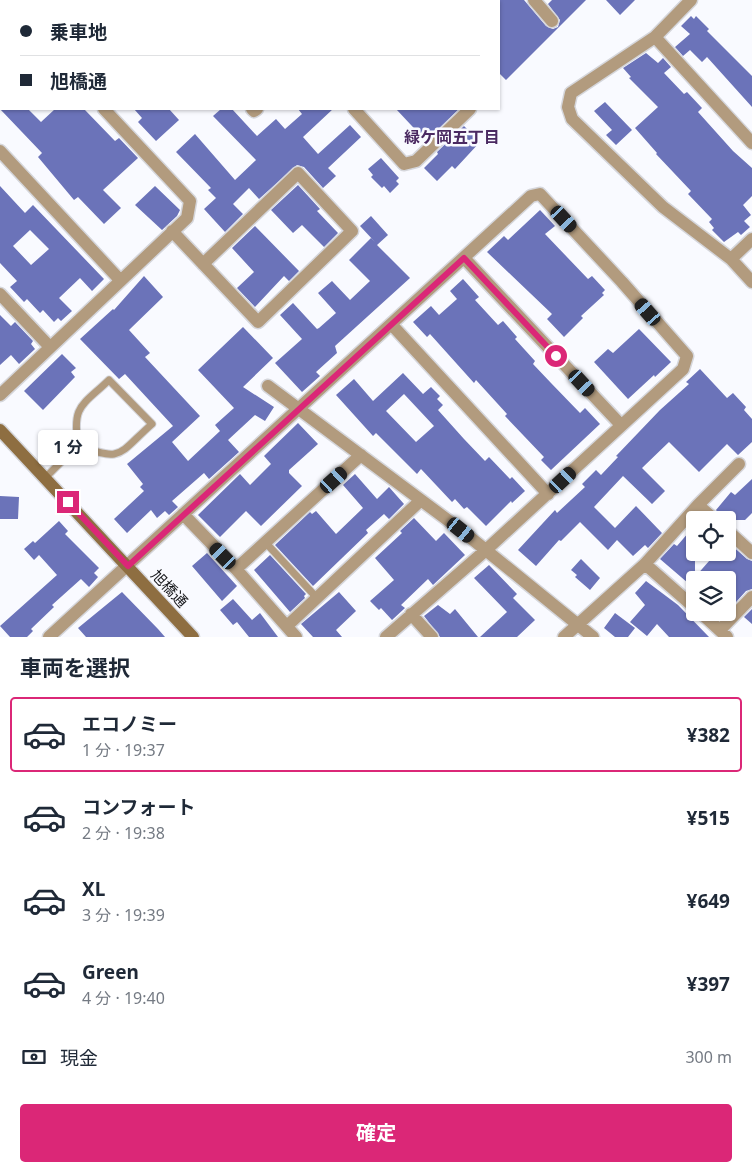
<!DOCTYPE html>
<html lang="ja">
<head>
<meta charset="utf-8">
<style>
	:root { --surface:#fff; --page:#f2f2f3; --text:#1f2937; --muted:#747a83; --line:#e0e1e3; --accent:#db2777 }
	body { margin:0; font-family:"Noto Sans","Noto Sans JP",sans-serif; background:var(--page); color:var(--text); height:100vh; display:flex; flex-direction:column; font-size:19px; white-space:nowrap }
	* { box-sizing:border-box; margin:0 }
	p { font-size:16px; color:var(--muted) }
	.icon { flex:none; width:28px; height:28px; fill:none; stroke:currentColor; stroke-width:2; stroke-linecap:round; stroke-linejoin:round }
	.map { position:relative; height:637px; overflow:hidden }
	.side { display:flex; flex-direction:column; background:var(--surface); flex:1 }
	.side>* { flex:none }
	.hud { position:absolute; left:0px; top:0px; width:500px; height:110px; box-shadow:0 1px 4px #0004; display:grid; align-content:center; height:110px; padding:0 20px; background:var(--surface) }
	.fabs { position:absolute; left:686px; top:511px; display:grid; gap:10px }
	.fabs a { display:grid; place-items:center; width:50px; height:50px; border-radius:5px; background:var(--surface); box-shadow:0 1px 4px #0004; font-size:25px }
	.end { position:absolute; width:22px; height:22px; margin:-11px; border:6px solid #db2777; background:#fff; box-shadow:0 0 0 2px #fff }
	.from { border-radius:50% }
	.bubble { position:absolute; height:35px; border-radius:5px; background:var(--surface); box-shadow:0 1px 4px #0004; font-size:16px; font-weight:700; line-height:35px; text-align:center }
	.car { position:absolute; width:15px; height:30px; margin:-15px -8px; border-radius:6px; box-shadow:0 0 4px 1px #0007; background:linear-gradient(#222 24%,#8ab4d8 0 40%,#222 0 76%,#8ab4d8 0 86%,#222 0) }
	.hud b { display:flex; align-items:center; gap:18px; height:48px; font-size:19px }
	.hud b+b { border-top:1px solid var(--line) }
	.hud i { width:12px; height:12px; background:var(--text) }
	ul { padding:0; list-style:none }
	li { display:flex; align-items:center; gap:15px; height:75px; margin:0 10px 8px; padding:0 10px; border:2px solid transparent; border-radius:5px }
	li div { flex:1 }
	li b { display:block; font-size:19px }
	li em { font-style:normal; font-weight:700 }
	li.on { border-color:var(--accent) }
	li>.icon { width:45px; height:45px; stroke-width:1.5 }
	h2 { padding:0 20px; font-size:22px; line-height:60px }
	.pay { display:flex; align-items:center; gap:12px; height:55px; padding:0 20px; font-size:19px }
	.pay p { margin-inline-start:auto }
	.primary-button { display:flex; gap:10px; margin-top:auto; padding:10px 20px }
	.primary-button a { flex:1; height:58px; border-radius:5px; background:var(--accent); color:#fff; font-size:20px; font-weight:700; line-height:58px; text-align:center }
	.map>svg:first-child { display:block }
	.building { fill:#6b73b9; fill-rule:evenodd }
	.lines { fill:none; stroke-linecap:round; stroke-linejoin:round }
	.lane-casing { stroke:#d5d6db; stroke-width:9 }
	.street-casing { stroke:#d5d6db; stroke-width:15 }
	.secondary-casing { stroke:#d5d6db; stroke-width:15 }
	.lane { stroke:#b29b7e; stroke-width:7 }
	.street { stroke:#b29b7e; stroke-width:12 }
	.secondary { stroke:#8e6e41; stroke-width:12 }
	.route { stroke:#db2777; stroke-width:6 }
	.labels { text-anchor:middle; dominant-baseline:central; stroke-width:5; stroke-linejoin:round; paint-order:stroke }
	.street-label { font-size:15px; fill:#18191d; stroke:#f9faff }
	.neighbourhood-label { font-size:16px; font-weight:bold; fill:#4a2961; stroke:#f9faff }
</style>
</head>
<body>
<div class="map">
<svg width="752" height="637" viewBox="0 0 752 637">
	<rect width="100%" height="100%" fill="#f9faff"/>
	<path class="building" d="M499,0H524L546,26L553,29L558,27L560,20L548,4L552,0H586L506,80L499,73Z
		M606,0H635L620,15Z
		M691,16L694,19L696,16L709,29L707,31L752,76V107L707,57L702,62L690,50L683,56L675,47L690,34L681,26Z
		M646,53L658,63L663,58L671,67L664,73L684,94L687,92L702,108L698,112L733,151L752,168V196L743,205L751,215L744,221L750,227L741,235L738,232L724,242L712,230L714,228L709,222L712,219L688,194L691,191L656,154L657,153L635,128L658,107L629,78L631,77L623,68Z
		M605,102L632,130L616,145L606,135L612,130L594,111Z
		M0,109H28L41,122L55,109H84L115,141L119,138L138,158L103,190L121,208L104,224L78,197L74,200L38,157L42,153Z
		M134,109H169L179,120L156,141L138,122L142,118Z
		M221,109H232L257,136L276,119L285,129L302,114L298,109H333L303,137L318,154L350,125L361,137L328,168L336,176L323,188L304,167L297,165L259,199L249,188L233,204L243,214L225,232L204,209L216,198L208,190L211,188L176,152L195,134L235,180L256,160L213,116Z
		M396,109H459L426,141Z
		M464,126L480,142L455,169L452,166L437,181L424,168L438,154L437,152Z
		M381,158L399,178L396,181L399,184L390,193L384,186L382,188L371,177L373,175L368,169Z
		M298,185L320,209L317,211L338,233L324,247L302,225L293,233L271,210Z
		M0,186L25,213L33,205L104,279L92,291L80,278L59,298L72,311L61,321L58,318L54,322L43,310L40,313L27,299L24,302L10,287L17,281L0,263ZM30,230L49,249L31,265L13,246Z
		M155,186L180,210L177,216L162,230L135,205Z
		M540,210L555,226L545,234L588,279L592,276L605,290L602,293L604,295L581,316L583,318L564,337L547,319L552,314L487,252L504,236L508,240Z
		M371,216L388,235L377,245L410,278L335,346L337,353L316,372L320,376L302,392L275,363L302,339L280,315L293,303L317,329L319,328L336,313L318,293L332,281L350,300L370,281L349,260L371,238L375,242L360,226Z
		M255,226L299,271L289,281L284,276L255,307L237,288L254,272L232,248Z
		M144,276L163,297L129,330L150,353L145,357L200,416L172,442L188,461L220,431L215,425L234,408L198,370L243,327L273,358L243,387L274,407L265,421L255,415L228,440L239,452L209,479L204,473L172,501L178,507L169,515L165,511L157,518L151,510L127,533L114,519L144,491L140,487L143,484L127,464L173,426L125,374L119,379L80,339L113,309L114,310Z
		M463,279L479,297L475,300L498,325L503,321L517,337L515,339L535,361L533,364L551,383L580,413L585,408L600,424L551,470L541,460L544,457L505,416L507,414L476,380L474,383L430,334L427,337L413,322L431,306L439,315L457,299L450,291Z
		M0,315L11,326L15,322L33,341L31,344L35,349L19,364L11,355L0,365Z
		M639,329L671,362L655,377L654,375L628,399L594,362L608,349L613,353Z
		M62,354L76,368L71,372L75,377L43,410L24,391Z
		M700,369L727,398L733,393L746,407L744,410L752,419V442L738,455L727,444L699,472L669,442L642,468L665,491L652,504L623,476L594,507L615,528L636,506L662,533L648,548L645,545L633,556L617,540L608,550L580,522L561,541L559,540L536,566L518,550L555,510L557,513L585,487L582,484L596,470L601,475L618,457L616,456L660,410L689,384L686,382Z
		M403,373L423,394L431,387L440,396L437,399L443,405L438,410L464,439L485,461L489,457L510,479L512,477L525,491L512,503L511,501L486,526L467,507L464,509L455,499L452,502L421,469L417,474L376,433L373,436L336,395L354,379L373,401ZM404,394L434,426L416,442L386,411Z
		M298,423L318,444L289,470V473L302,486L261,526L246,511L220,537L198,515L240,474L250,485L271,464L264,456Z
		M355,474L377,499L389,487L404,504L389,519L384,514L366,530L368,533L313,586L275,545L310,512L312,514L316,511L336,534L363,508L343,485Z
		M752,479V513L745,520H723L716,510L731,492L735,495Z
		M0,496L19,497L18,519H0Z
		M414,518L436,541L444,533L465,555L433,585L428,579L401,605L405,608L392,620L381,608L379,610L370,601L394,580L375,558L402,533L400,531Z
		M59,521L68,531L65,534L99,568L94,573L98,577L89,587L81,579L52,605L54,607L31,629L33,631L27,637H10L0,626L57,575L39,555L34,560L24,549L33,541L35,543Z
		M695,525V577L717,552H728V542L747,559L752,561V589L746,591L728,611V580H695V589L660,559L674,544L677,546Z
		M207,553L237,586L222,601L192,566Z
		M270,555L306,594L304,596L305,598L290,612L254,570Z
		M581,559L600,578L590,590L575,577L577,575L571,570Z
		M489,565L517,594L513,598L535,620L517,637H480L507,612L474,578Z
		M646,581L678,605L709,637H669L657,624L647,636L630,622L645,605L635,593Z
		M122,592L158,629L165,637H86L78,628Z
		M339,592L356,611L336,630L342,637H313L301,624Z
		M233,599L252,620L260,613L278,637H249L237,622L233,625L220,610Z
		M438,605L450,614L455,609L478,637H440L424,616Z
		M752,609V624L744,617Z
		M615,613L635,628L628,637H615L604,628Z"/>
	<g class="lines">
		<defs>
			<path id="lane" d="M109,380L152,424C118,454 123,463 78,445C72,405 82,406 109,380Z
				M45,478L78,445
				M265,542L317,598"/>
			<path id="street" d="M149,0L150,1
				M274,0L275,1
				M402,0L403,1
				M534,0L552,21
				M691,0L655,37L571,93L568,107L572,119L663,207L731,259L752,282
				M41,1L42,0
				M213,1L215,0
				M380,1L381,0
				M655,37L752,143
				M0,38L1,37
				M252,109L254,111L257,109
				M354,109L404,164L416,161L470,109
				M0,151L120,280
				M172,231L258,322L352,231L298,173L203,264
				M464,258L621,425
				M731,259L752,239
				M0,294L49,346
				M392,325L548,494
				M268,386L461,530L593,637
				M0,395L187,218L190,201L104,109
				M698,505L715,520
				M183,514L236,569
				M728,531L752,553
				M645,564L695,608
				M700,612L727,637
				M411,614L432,637
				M287,626L421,500
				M720,630L752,597
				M49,637L531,196L540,194L622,282L687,356L683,369L486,550L386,637
				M296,637L236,569L361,455
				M564,637L645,564L698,505L739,464"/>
			<path id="secondary" d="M0,430L193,637"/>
		</defs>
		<use href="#lane" class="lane-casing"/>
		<use href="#street" class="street-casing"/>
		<use href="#secondary" class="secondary-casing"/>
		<use href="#lane" class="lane"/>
		<use href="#street" class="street"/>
		<use href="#secondary" class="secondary"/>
	</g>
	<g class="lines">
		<path class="route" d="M68,502L128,566L464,258L556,356"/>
	</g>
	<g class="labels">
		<g class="street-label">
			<text transform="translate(170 588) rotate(47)">旭橋通</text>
		</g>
		<g class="neighbourhood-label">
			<text x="452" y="137">緑ケ岡五丁目</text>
		</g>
	</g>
</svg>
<div class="fabs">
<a><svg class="icon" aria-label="locate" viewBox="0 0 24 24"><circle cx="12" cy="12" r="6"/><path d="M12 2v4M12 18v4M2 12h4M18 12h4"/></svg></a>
<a><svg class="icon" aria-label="layers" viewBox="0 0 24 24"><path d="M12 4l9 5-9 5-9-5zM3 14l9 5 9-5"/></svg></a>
</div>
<i class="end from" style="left:556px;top:356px"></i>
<i class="end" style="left:68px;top:502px"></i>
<div class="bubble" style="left:38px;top:430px;width:60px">1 分</div>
<i class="car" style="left:564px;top:219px;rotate:137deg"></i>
<i class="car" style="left:648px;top:312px;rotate:319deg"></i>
<i class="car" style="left:582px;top:383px;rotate:137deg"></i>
<i class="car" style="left:334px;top:480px;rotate:48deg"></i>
<i class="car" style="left:563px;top:480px;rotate:47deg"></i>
<i class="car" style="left:461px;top:530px;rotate:129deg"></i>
<i class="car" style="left:223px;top:556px;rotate:316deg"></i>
<div class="hud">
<b><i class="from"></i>乗車地</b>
<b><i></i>旭橋通</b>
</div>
</div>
<section class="side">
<h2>車両を選択</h2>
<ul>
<li class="on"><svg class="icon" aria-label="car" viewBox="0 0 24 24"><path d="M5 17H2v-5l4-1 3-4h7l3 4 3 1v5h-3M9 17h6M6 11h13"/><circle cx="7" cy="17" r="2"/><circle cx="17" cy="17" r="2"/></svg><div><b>エコノミー</b><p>1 分 · 19:37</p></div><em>¥382</em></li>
<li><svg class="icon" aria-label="car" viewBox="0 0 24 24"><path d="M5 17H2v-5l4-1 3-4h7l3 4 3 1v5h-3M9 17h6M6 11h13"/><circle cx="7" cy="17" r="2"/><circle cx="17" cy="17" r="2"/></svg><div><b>コンフォート</b><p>2 分 · 19:38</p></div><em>¥515</em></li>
<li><svg class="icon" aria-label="car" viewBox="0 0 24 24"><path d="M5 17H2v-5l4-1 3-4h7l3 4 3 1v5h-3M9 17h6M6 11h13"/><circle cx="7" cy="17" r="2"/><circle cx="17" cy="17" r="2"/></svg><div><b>XL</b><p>3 分 · 19:39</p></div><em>¥649</em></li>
<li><svg class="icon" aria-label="car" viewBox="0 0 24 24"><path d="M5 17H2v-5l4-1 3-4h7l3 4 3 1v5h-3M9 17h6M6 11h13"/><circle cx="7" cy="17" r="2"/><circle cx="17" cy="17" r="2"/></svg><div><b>Green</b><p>4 分 · 19:40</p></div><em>¥397</em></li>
</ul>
<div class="pay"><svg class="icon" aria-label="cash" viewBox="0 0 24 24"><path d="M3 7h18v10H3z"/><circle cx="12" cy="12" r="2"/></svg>現金<p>300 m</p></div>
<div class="primary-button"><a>確定</a></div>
</section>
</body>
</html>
